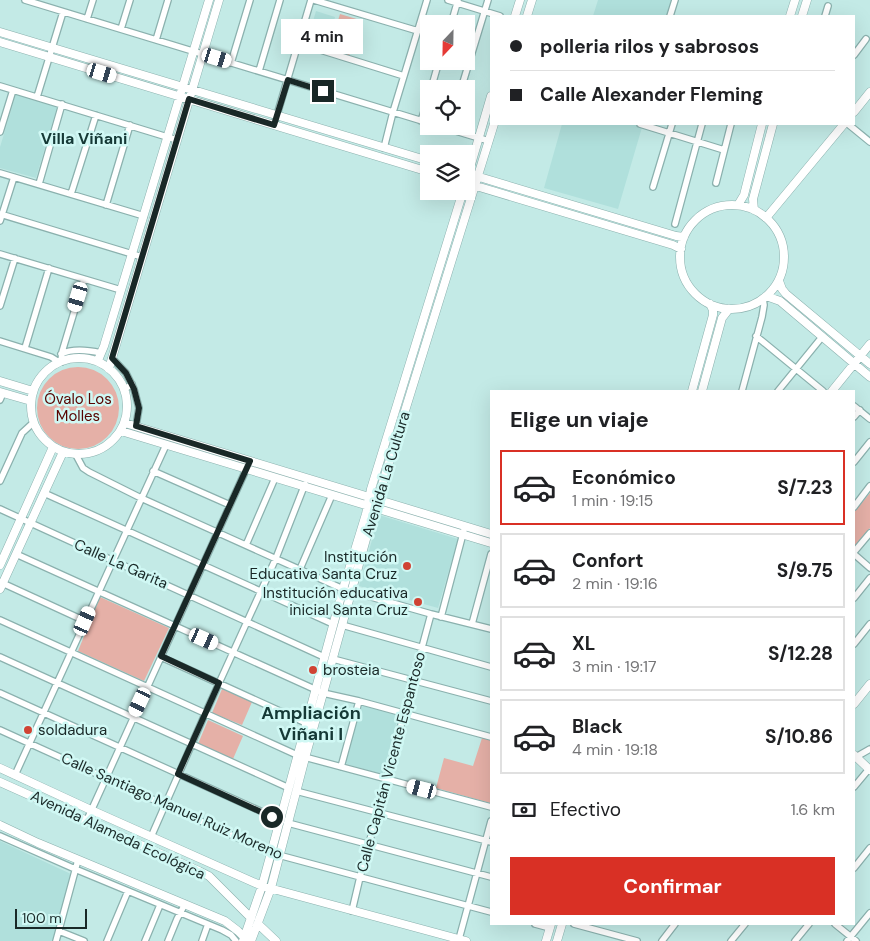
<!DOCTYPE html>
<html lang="es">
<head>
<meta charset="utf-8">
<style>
	:root { --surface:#fff; --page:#f6f6f6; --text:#202124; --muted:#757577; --line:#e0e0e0; --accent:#d93025 }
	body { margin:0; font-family:"DM Sans",sans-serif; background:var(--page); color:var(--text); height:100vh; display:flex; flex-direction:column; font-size:19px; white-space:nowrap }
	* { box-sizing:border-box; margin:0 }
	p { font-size:16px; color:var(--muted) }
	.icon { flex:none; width:28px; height:28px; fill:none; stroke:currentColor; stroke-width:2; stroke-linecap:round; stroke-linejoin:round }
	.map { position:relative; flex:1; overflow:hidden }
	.panel { position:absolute; left:490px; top:390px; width:365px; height:535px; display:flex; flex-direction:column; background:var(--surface); border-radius:0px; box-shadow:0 5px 20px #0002 }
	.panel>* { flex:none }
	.top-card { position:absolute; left:490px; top:15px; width:365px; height:110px; border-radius:0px; box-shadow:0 5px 20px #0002; display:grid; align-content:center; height:110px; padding:0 20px; background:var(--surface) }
	.needle { width:32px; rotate:202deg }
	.tools { position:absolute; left:420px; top:15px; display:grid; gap:10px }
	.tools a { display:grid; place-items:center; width:55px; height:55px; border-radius:0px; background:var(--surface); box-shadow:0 5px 20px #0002; font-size:25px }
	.scale { position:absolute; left:15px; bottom:12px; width:72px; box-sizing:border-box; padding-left:5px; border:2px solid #192827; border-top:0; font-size:14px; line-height:18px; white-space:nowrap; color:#192827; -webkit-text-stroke:4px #d0f8f4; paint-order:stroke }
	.end { position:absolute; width:22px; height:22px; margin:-11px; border:6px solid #192827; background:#fff; box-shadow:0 0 0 2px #fff }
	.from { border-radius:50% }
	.bubble { position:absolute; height:35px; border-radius:0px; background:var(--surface); box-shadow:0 5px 20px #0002; font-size:16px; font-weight:700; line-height:35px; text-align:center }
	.car { position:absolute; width:15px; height:30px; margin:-15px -8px; border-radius:6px; box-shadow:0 0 4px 1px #0007; background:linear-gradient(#fff 24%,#345 0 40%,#fff 0 76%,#345 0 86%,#fff 0) }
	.top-card b { display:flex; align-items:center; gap:18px; height:48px; font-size:19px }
	.top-card b+b { border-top:1px solid var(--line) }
	.top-card i { width:12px; height:12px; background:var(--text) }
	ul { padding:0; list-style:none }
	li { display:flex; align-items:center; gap:15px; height:75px; margin:0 10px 8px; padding:0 10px; border:2px solid var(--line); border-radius:0px }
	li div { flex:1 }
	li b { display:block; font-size:19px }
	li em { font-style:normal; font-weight:700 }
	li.selected { border-color:var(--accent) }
	li>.icon { width:45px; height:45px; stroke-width:1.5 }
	h2 { padding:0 20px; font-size:22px; line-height:60px }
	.pay { display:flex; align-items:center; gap:12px; height:55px; padding:0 20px; font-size:19px }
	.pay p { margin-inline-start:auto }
	.cta { display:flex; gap:10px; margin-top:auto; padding:10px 20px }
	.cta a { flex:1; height:58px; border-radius:0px; background:var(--accent); color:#fff; font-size:20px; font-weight:700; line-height:58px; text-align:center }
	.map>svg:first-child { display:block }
	.built { fill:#b0e0dc }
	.green { fill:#e5b0a7 }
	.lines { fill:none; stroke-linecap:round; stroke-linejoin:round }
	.street-casing { stroke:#8bb1ae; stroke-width:8 }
	.secondary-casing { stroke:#8bb1ae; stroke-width:9 }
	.street { stroke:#fff; stroke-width:5.5 }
	.secondary { stroke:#fff; stroke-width:8 }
	.route { stroke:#192827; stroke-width:6 }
	.poi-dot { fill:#d04334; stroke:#d0f8f4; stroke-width:2 }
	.labels { text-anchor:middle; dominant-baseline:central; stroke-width:5; stroke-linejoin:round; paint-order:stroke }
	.park-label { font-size:15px; fill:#580401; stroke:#d0f8f4 }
	.street-label { font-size:15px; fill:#192827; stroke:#d0f8f4 }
	.poi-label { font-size:15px; fill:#192827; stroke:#d0f8f4; text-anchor:end }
	.neighbourhood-label { font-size:16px; font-weight:bold; fill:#153936; stroke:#d0f8f4 }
	.quarter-label { font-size:18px; font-weight:bold; fill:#153936; stroke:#d0f8f4 }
</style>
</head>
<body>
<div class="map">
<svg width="870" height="941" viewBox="0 0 870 941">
	<rect width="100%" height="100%" fill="#c3eae6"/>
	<path class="built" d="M598,0H678L674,16H593Z
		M316,11L335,17L331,32H327L323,46L307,41Z
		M16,94L57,107L36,178L0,168V147Z
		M562,124H643L618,209L544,188Z
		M379,515L458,539L438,608L359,586Z
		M363,706L397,714L398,717L383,773L381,774L347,764L345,762L361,708Z
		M0,841L71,874L53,941H0Z"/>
	<path class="green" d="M340,14L360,20L349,56L329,50Z
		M37 408a41 41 0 1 1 82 0a41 41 0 1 1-82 0Z
		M870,493V528L854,547V512Z
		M100,597L169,628L144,681L78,651Z
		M222,689L252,702L242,725L212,713Z
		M208,720L243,736L233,759L198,744Z
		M482,738L491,740V799L490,803L436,788L444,758L473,766Z"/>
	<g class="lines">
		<defs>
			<path id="street" d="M25,0L429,123
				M314,0L418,31
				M448,0L500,16
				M670,16L675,0
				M825,16L828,6
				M87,19L93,0
				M451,24L458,0
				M121,29L130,0
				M156,40L168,0
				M298,43L404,76
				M854,55L866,39
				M231,63L250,0
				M259,71L280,0
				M0,86L177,140
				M431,89L439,61
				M461,89L488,0
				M37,97L63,12
				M421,121L429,96
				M640,124L724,150
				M848,124L870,142
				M274,125L311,0
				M439,126L489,141
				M0,132L13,90
				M384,148L393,112L427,0
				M0,173L144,216
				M716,183L731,124
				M39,184L62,104
				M653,187L672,124
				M71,194L96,115
				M106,205L130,125
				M0,214L142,257
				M0,221L14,177
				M675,224L702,124
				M0,254L121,290
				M0,306L15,258
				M756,336L823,391
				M0,341L51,357L59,362
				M25,348L49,268
				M61,354C73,348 88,350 101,353
				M112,358L126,373L134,389L139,408L136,426
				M61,362L62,352L84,279
				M125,389L132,384
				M742,391L762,317L764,305L763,299
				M778,391L822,337
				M0,400L3,393
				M854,406L870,419
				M854,417L860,410
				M76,455L83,468L89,472L141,498L343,589L431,614L491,629
				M854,462L870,442
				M153,471L230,505
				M0,481L22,433L34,422
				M44,493L333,624
				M854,507L870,486
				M0,509L324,657
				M246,545L275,478
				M854,552L870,533
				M16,554L323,693L359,701L491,737
				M854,554L870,568
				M300,569L332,495
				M0,582L85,621
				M854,598L870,578
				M441,617L465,526
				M0,620L297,755L491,807
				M472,624L491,554
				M342,625L491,667
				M854,644L870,624
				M0,657L289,788
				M161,657L306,723
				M333,659L491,701
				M0,693L280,820
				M0,730L271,853L491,912
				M856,757L870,749
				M341,767L359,701
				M15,775L166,445
				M854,787L869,769
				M296,791L491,842
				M87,820L250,461
				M288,823L491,877
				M0,836L75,869L222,930L231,935L236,941
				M151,837L205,714L276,558L305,484
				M854,868L870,848
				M352,911L360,877L431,614
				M535,924L550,928
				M574,924L637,941
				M835,924L856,941
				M59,931L84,941
				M459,939L491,821
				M56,941L78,860
				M107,941L128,891
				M145,941L160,905
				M168,941L177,919L185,904
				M202,941L208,924
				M662,941L675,924
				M731,941L745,924
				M795,941L809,924
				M847,941L870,913"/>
			<path id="secondary" d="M515,16L520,0
				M527,16L532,0
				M790,16L795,0
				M802,16L807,0
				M0,32L429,161
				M0,42L429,172
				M854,112L870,92
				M466,173L676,236L684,237
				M467,178L491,96
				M466,183L673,245L681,249
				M738,205L744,195L762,124
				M680 257a52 52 0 1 1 104 0a52 52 0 1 1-104 0Z
				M754,210L753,199L773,124
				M766,218L844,124
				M779,281L782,289L786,294L870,364
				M766,296L780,301L870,377
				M31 406a48 48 0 1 1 96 0a48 48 0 1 1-96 0Z
				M96,361L99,358L104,346L209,0
				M109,369L110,365L219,0
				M0,381L33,391
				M692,391L713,315V310L710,304
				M702,391L722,318L729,309
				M832,391L870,344
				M0,392L31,401
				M125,423L491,534
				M121,431L491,543
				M0,565L53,447
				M0,589L63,452
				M854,704L870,684
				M854,755L870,770
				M0,768L91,810L262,886L466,941
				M0,782L199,871L209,876L251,918
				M0,825L38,843L225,921L238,931L244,937
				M258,924L276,941
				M243,941L262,886L343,589L366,514L371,489L463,191
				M251,941L271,888L305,758L373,514L494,124
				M546,941L551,924
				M557,941L562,924"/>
		</defs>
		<use href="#street" class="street-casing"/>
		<use href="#secondary" class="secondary-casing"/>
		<use href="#street" class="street"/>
		<use href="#secondary" class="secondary"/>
	</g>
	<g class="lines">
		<path class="route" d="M272,817L178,774L219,683L161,656L250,461L136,426L139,408L134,389L126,373L112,358L189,99L274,125L288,80L323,91"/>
	</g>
	<g class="poi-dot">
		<circle cx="407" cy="566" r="5"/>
		<circle cx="418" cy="602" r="5"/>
		<circle cx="313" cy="670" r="5"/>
		<circle cx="28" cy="730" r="5"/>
	</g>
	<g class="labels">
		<g class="park-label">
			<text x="78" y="399">Óvalo Los<tspan x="78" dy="17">Molles</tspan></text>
		</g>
		<g class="street-label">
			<text transform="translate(386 474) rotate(-73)">Avenida La Cultura</text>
			<text transform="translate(121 564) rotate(24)">Calle La Garita</text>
			<text transform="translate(391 762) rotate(-75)">Calle Capitán Vicente Espantoso</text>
			<text transform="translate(172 806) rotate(24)">Calle Santiago Manuel Ruiz Moreno</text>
			<text transform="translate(118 835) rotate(25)">Avenida Alameda Ecológica</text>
		</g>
		<g class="poi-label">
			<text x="397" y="557">Institución<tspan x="397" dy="17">Educativa Santa Cruz</tspan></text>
			<text x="408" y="593">Institución educativa<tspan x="408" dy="17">inicial Santa Cruz</tspan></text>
			<text x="323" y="670" text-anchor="start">brosteia</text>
			<text x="38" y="730" text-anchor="start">soldadura</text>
		</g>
		<g class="neighbourhood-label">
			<text x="84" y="138">Villa Viñani</text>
		</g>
		<g class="quarter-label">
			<text x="311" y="713">Ampliación<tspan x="311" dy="21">Viñani I</tspan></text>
		</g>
	</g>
</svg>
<div class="tools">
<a><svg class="needle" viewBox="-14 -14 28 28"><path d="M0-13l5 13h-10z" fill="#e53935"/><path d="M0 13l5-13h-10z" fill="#757577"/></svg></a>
<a><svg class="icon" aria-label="locate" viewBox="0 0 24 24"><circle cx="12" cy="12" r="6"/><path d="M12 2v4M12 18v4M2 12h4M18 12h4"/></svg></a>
<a><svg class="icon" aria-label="layers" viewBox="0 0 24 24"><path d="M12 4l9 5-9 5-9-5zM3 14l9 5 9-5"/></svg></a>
</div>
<div class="scale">100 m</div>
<i class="end from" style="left:272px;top:817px"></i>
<i class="end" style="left:323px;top:91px"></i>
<div class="bubble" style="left:281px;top:19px;width:82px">4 min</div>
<i class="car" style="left:217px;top:58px;rotate:107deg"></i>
<i class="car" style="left:102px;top:73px;rotate:107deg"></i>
<i class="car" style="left:78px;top:297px;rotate:197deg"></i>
<i class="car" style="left:85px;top:621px;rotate:24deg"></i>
<i class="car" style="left:204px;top:639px;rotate:114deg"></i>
<i class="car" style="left:140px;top:702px;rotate:205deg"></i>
<i class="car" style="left:422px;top:789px;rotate:285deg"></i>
<div class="top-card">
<b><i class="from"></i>polleria rilos y sabrosos</b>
<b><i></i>Calle Alexander Fleming</b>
</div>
<section class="panel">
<h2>Elige un viaje</h2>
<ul>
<li class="selected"><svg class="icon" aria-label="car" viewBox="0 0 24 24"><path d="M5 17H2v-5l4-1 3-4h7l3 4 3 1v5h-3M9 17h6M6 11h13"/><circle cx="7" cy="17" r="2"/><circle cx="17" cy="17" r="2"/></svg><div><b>Económico</b><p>1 min · 19:15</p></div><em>S/7.23</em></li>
<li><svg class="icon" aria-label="car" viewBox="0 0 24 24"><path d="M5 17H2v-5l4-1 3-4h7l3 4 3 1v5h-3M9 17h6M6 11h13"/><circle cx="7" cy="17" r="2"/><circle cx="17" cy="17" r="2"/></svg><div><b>Confort</b><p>2 min · 19:16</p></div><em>S/9.75</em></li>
<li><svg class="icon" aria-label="car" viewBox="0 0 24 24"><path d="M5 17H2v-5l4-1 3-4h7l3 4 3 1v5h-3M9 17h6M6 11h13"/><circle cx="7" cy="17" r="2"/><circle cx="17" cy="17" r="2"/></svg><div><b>XL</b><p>3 min · 19:17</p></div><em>S/12.28</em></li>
<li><svg class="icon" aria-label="car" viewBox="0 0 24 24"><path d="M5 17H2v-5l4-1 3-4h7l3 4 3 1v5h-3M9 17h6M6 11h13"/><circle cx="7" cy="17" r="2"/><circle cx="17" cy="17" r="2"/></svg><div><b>Black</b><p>4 min · 19:18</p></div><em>S/10.86</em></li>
</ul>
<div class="pay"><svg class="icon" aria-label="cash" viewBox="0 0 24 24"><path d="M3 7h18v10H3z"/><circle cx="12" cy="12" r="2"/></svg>Efectivo<p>1.6 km</p></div>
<div class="cta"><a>Confirmar</a></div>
</section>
</div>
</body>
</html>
